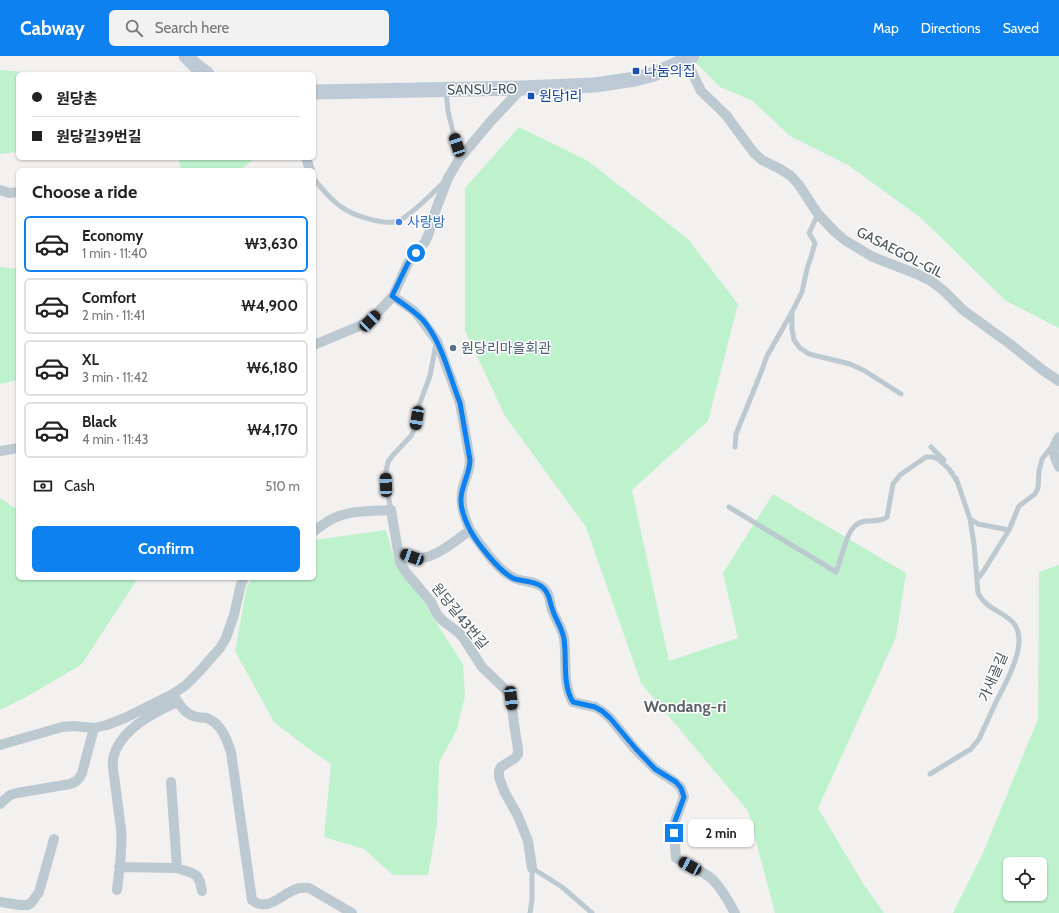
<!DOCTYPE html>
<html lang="en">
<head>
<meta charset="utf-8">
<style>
	:root { --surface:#fff; --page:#f2f2f2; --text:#222; --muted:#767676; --line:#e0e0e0; --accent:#0d81f0 }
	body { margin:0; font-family:Cabin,"Noto Sans KR",sans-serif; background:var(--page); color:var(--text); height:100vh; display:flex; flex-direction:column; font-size:15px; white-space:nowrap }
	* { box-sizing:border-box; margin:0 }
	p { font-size:13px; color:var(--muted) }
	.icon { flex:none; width:22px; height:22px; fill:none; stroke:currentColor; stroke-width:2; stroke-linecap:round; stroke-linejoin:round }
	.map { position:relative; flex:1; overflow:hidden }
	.side { position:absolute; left:16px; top:112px; width:300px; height:412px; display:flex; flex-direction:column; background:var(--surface); border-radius:6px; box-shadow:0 1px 3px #0004 }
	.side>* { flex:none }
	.top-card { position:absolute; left:16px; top:16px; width:300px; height:88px; border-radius:6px; box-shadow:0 1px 3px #0004; display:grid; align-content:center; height:88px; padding:0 16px; background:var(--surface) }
	.fabs { position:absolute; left:1003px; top:801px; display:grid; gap:8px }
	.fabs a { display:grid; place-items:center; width:44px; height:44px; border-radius:6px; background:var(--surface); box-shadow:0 1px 3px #0004; font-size:20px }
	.end { position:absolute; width:18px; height:18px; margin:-9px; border:5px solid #0d81f0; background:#fff; box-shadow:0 0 0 2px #fff }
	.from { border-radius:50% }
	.bubble { position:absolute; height:28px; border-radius:6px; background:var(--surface); box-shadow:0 1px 3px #0004; font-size:13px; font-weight:700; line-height:28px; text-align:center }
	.car { position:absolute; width:12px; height:24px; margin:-12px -6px; border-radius:5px; box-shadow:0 0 3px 1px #0007; background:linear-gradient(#222 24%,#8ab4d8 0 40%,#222 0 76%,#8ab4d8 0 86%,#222 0) }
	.top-card b { display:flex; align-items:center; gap:14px; height:38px; font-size:15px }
	.top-card b+b { border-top:1px solid var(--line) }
	.top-card i { width:10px; height:10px; background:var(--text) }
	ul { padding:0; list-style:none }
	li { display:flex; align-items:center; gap:12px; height:56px; margin:0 8px 6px; padding:0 8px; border:2px solid var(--line); border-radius:6px }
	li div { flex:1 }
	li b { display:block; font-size:15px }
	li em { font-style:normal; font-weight:700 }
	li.active { border-color:var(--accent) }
	li>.icon { width:36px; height:36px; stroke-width:1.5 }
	h2 { padding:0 16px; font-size:18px; line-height:48px }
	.pay { display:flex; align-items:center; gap:10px; height:44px; padding:0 16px; font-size:15px }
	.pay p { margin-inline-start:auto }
	.action { display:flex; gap:8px; margin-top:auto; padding:8px 16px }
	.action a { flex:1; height:46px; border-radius:6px; background:var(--accent); color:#fff; font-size:16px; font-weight:700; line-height:46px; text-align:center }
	header { display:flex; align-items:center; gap:24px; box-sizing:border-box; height:56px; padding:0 20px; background:var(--accent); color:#fff }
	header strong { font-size:19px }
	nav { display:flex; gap:22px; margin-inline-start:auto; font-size:14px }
	.search { width:280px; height:36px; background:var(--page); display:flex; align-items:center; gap:10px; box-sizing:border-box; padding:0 14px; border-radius:6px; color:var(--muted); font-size:15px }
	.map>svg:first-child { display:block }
	.green { fill:#bdf2cd; fill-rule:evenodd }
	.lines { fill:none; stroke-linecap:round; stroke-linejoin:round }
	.lane { stroke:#bdc9d0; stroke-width:5 }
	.street { stroke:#bdc9d0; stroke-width:10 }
	.secondary { stroke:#bdcad5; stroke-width:15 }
	.route { stroke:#0d81f0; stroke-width:5 }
	.transit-dot { fill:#1a4fb4; stroke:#fff; stroke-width:1.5 }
	.shop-dot { fill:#3f7fe0; stroke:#fff; stroke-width:1.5 }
	.service-dot { fill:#5c6f8a; stroke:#fff; stroke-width:1.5 }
	.labels { text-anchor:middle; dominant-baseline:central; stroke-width:3; stroke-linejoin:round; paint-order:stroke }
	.transit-label { font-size:14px; fill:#164399; stroke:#fff; text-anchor:start }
	.street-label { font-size:14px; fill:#47565f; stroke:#fff }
	.shop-label { font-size:14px; fill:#366cbe; stroke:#fff; text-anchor:start }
	.service-label { font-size:14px; fill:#4e5e75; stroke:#fff; text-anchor:start }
	.quarter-label { font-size:16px; font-weight:bold; fill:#5c6166; stroke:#fff }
</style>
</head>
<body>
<header>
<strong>Cabway</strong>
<div class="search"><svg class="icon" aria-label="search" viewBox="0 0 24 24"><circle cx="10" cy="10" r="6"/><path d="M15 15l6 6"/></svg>Search here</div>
<nav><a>Map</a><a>Directions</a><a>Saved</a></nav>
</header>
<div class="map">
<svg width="1059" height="857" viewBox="0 0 1059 857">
	<rect width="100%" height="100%" fill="#f3f0f0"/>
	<path class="green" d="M702,0H1059V272L1006,245L921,162L848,109L790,80L753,45L720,31L694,5Z
		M0,14L50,18H18V96L0,98Z
		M519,71L588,105L688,183L738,248L708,365L632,434L669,605L738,582L723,517L773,438L906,517L896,581L818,752L864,829L884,857H775L748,755L641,627L586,471L505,360L465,275V132Z
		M178,102H256L240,114H181Z
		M0,211L18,213V324L0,328Z
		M0,442L18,454V522H138L82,608L28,640L0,654Z
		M386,474L396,509L427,549L439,571L463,608L465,640L457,673L439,707L437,768L428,819H393L364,793L324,781L331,708L305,690L274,666L235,595L247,530L252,522H314V484Z
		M1059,509V857H953L983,797L1038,663L1039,516ZM1010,808H1040V838H1010Z"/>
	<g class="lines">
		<path class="lane" d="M446,35L448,55L453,76L460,101
			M314,123C324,135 335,149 350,156C357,160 366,162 373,164C381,166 393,168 400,164C415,156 432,137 445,125
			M818,158L809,177L815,187L811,201L807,213L802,236L792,256V273L794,284L800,292L809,298L850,308L865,315L901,338
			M735,391L736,378L760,319L767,300L792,256
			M931,391L944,404
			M956,422L970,463
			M729,451L836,516C839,508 841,500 844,492C848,480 851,467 866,465C873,464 881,466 887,461L893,428L900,419L926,401H933L938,403L949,413L957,425
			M391,454L386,429V415L388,406L393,399L411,380L415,372L418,352L430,320L436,288
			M977,523L983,516L1009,474
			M930,718L971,693L979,683C985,670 991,657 997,644C1006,626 1028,589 1015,569C1006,556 986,554 978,537L974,488L970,463L978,468L1009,474L1019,450L1035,438L1038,432L1039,415L1042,403L1053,389
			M532,812L562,831L592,857
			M530,857L532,844V812"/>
		<path class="street" d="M686,4L701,35L726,59L754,97L762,104L780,113L791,120L799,129L818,158L835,176L846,185L873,201L917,218L931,225L944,235L963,254L1010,288L1044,315L1059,325
			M306,102L310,114
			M0,134L9,137L18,136
			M314,289L357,271L370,265L393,240
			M1059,381C1051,394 1053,398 1059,411
			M0,395L18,392
			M470,474C481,489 497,514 514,522C525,527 539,524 547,536C550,541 550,548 552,554C556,564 562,572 564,582C567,602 562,629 573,646L595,651L602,655L610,662L635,693L655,713L675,726L681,732L684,741L675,765L674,777L676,802C688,809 701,814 712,823C722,832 728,845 735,857
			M314,475C320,471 326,466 332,463C350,454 371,455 391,454L398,495C404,498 411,501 419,502C434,503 458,483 470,474C464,460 459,447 463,431C466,422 470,414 470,404L460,347L437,285L421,263L414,255L393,240L408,207L425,186L429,177L435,156L448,122L460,102L491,65L522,32
			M398,495L400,506L405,515L431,546L437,558L442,564L459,577L464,583L482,611L508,636L511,642L514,668L518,693V698L515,702L501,711L499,715V721L504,735L518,760L528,785L532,812
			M173,638C179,648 185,659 197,661C201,662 206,661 209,663C222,669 227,684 231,696L252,844C267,857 282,838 296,833C300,831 305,832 309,832L352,857
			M0,689L62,671L74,670L94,672L107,669L127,661L173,638L186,629L198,617L220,592L226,582L234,559L241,528L244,522
			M171,726L177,812
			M0,748L10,739L17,737L70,728C76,726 79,724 82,717L94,672
			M119,811L177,812L192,817L197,820L200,826L202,835
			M117,834C119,814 123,793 121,773C119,758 117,742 115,727C114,719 112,711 113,703C119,674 153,657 177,646
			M0,846L20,849H28L32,846L39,836L54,783"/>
		<path class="secondary" d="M186,0L195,9L207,18
			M314,36L522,32L595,29L635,23L654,18L686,4L692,0"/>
	</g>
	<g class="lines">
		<path class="route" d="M416,197L408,207L392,240C402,247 413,254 422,263C440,283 448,314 457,339L460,347L470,404C470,417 462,428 461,442C460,453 465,464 470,474C477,487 501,518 515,523C526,526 541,525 547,537C550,542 550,547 552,552C555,563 562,571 564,583C567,602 562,629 573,646L595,651L602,655L610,662L636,693L655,713L676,726L681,732L684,741L675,765L674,777"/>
	</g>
	<g class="transit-dot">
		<rect x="632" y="11" width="8" height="8" rx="2"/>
		<rect x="527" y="36" width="8" height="8" rx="2"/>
	</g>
	<circle class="shop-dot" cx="399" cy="166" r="4"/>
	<circle class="service-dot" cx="453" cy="292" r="4"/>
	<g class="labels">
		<g class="transit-label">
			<text x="644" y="15">나눔의집</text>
			<text x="539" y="40">원당1리</text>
		</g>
		<g class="street-label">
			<text transform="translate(482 33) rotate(-1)">SANSU-RO</text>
			<text transform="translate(900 196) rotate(27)">GASAEGOL-GIL</text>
			<text transform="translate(460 560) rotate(51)">원당길43번길</text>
			<text transform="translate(993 621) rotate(-67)">가새골길</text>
		</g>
		<g class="shop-label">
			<text x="407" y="166">사랑방</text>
		</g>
		<g class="service-label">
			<text x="461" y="292">원당리마을회관</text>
		</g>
		<g class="quarter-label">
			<text x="685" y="650">Wondang-ri</text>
		</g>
	</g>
</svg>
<div class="fabs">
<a><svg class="icon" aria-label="locate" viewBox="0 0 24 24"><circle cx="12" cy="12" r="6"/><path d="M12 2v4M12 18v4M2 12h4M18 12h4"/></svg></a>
</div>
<i class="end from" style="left:416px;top:197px"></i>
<i class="end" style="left:674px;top:777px"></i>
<div class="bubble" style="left:688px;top:763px;width:66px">2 min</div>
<i class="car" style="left:457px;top:89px;rotate:342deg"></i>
<i class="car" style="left:370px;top:265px;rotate:44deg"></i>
<i class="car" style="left:417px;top:362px;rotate:189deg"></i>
<i class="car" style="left:386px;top:429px;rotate:358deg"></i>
<i class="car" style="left:412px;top:501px;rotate:290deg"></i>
<i class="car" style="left:511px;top:642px;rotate:174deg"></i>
<i class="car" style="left:690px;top:810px;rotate:299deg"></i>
<div class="top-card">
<b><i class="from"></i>원당촌</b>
<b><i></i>원당길39번길</b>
</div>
<section class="side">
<h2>Choose a ride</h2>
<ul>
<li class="active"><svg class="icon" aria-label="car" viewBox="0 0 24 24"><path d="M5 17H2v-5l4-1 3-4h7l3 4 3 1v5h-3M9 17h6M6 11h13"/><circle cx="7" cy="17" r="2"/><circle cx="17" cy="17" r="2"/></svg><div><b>Economy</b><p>1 min · 11:40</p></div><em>₩3,630</em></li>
<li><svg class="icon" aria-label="car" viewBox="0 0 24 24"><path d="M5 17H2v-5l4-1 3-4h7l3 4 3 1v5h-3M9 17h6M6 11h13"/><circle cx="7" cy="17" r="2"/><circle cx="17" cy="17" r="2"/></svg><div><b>Comfort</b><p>2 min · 11:41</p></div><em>₩4,900</em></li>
<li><svg class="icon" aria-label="car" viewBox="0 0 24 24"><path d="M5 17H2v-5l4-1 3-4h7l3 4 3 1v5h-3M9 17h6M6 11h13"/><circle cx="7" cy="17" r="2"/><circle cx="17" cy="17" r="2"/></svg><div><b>XL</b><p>3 min · 11:42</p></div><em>₩6,180</em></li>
<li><svg class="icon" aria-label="car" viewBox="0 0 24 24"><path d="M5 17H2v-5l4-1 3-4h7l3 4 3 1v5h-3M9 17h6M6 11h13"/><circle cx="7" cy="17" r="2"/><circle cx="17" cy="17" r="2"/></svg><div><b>Black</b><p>4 min · 11:43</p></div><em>₩4,170</em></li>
</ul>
<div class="pay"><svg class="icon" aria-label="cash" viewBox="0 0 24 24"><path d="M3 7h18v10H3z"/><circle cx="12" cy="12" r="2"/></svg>Cash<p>510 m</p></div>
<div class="action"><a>Confirm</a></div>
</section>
</div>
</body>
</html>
